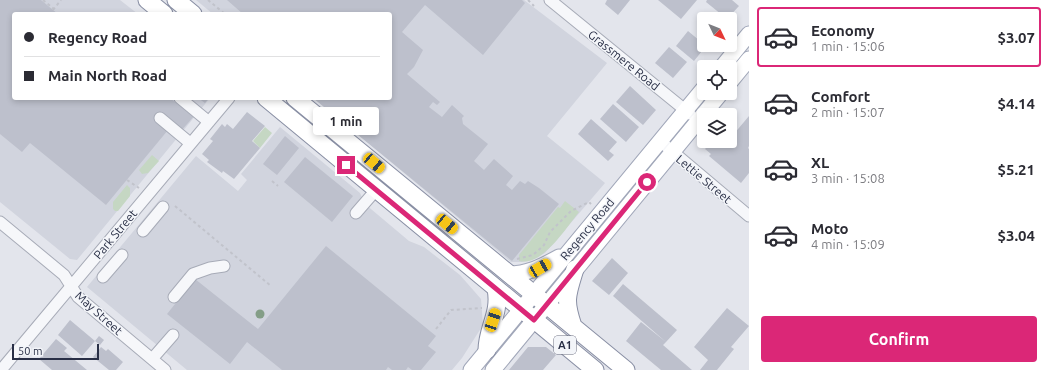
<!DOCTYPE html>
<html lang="en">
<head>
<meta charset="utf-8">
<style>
	:root { --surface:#fff; --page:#f7f7f7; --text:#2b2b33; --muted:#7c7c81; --line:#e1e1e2; --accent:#db2777 }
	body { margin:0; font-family:Ubuntu,sans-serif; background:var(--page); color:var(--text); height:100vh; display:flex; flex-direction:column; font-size:15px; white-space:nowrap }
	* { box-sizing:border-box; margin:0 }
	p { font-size:13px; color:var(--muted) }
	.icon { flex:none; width:22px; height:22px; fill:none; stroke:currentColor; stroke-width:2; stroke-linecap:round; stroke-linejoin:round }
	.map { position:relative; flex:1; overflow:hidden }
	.panel { display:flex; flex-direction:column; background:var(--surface); width:300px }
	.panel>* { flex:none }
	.top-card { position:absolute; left:12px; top:12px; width:380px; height:88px; border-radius:4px; box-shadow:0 2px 6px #0003; display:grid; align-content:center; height:88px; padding:0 12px; background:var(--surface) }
	.needle { width:26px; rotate:133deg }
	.controls { position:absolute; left:697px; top:12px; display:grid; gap:8px }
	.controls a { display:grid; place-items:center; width:40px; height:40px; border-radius:4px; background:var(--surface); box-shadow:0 2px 6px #0003; font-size:20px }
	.scale { position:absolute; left:12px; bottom:10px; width:87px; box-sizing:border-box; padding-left:4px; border:2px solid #292f46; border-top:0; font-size:11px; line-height:14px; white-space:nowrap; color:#292f46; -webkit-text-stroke:3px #f3f5f9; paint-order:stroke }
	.end { position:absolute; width:18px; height:18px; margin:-9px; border:5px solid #db2777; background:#fff; box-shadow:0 0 0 2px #fff }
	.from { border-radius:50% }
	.bubble { position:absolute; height:28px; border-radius:4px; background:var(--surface); box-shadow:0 2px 6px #0003; font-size:13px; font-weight:700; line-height:28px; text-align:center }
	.car { position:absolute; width:12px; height:24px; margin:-12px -6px; border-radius:5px; box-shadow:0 0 3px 1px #0007; background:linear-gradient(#f5c518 24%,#345 0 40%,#f5c518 0 76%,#345 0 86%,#f5c518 0) }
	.top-card b { display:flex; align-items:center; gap:14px; height:38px; font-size:15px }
	.top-card b+b { border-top:1px solid var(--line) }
	.top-card i { width:10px; height:10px; background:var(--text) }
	ul { padding:7px 0 0; list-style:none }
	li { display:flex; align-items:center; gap:12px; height:60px; margin:0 8px 6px; padding:0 4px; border:2px solid transparent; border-radius:4px }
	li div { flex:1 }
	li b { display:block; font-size:15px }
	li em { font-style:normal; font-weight:700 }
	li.current { border-color:var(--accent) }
	li>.icon { width:36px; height:36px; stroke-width:1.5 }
	.primary-button { display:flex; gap:8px; margin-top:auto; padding:8px 12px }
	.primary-button a { flex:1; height:46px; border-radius:4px; background:var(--accent); color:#fff; font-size:16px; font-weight:700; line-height:46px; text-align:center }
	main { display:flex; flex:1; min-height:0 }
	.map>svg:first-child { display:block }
	.built { fill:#d1d4de }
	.green { fill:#c5d7c3 }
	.building { fill:#bdc0cc }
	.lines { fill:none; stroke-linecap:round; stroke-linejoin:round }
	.minor-casing { stroke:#a7abb7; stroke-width:13 }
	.major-casing { stroke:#a1a7b9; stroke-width:17 }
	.highway-casing { stroke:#898fa4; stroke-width:19 }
	.path { stroke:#c1c3cb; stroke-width:2; stroke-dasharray:3 3; stroke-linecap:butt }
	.minor { stroke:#f6f7fa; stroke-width:11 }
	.major { stroke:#fff; stroke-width:15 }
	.highway { stroke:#fff; stroke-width:17 }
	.tree { fill:#849e87 }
	.route { stroke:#db2777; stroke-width:5 }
	.labels { text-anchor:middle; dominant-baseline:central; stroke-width:3; stroke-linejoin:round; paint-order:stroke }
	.shield { fill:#f3f5f9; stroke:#666a7c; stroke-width:1 }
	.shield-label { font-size:11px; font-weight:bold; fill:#292f46 }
	.street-label { font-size:12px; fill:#292f46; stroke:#f3f5f9 }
</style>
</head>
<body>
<main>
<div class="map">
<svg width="749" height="370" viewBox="0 0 749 370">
	<rect width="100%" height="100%" fill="#e3e5ec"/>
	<path class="built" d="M0,0H120L138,14H14V98H210L77,260L70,259L0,202Z
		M196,0H524L607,63L547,136L605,183L545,253L534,259L523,262H511L314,98H390V14H213Z
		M280,127L360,193L365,204L409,241L424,247L460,275L481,299L483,325L462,358L452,370H187L87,287L196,156L238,191L247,180L241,174Z"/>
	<path class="green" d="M265,127L272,133L260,148L253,141Z
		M152,155L159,161L148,173L142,174L139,170Z
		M127,185L130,188V196L118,211H115L113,209V202Z
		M565,201L579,212C566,228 542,267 519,261V255L558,207L560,208Z"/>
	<path class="building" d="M0,0H41L58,14H14V98H170L190,114L192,112L195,115L181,131L168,130L106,205L30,143L22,152L0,134Z
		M227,0H522L525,3L483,55L425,5L402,32L423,50L414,67L407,74L440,102L437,105L433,102L429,107L442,117L452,105L464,116L462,118L463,124L488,144L474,161L484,170L494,159L513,176L506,185L512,190L520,181L525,184L528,181L539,188L559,204L512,261L313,98H390V14H243Z
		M607,0H630L618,15L605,4Z
		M658,0H697L681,19Z
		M707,0H732L739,6L727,19L706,2Z
		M688,31L706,46L694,61L676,46Z
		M669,47L687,62L673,78L655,63Z
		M630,86L656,110L643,125L616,102Z
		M198,98H209L205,103Z
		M613,104L639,127L626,142L600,119Z
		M247,112L265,126L252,141L260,148L234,179L223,171L222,173L207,162L209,160L202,154L213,141L210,139L222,124L225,127L227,124L233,129Z
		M749,116V146L748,148L749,149V173L741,183L709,156L711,154L705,149L712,141H730V133L733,135Z
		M591,119L617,142L609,151L614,155L608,161L578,134Z
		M285,136L299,148L277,175L263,164Z
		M305,157L353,196L332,222L284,182Z
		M326,246L436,336L428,346L436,352L421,370H412L408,367L406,370H392L388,367L386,370H282L247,342L230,364L167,314L195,279L258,329Z
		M612,258L628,273L609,295L592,281Z
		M623,284L677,330L666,342L613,296Z
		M727,308L749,326L731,347L734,349L717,370H700L708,360L694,347Z
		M70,320L95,341L82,356L58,335Z
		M641,322L666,342L663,345L692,370H661L626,341Z
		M99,336L104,340L100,345L95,341Z
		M56,339L67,348L64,351L87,370H52L39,359Z
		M101,347L106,351L108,349L123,362L116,370H109L93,357Z
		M528,347H546L556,355L543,370H509Z"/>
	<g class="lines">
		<defs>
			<path id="minor" d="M550,0L690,114
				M180,98L209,122
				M160,118L190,143
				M660,141L749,216
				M356,213L376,190
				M0,222L64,275L78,297L165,370
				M143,231L163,207
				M103,277L122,255
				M174,297L193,274L210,268L224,266
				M152,359L173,335
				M1,370L229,98"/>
			<path id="major" d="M722,67L749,34
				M730,82L749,59
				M508,274C528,274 541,267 559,257
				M471,370L704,88
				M493,370L721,93"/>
			<path id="highway" d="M147,0L164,14
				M176,0L193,14
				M266,98L595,370
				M295,98L626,370
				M573,326C564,300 567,295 575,269
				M487,350C487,328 501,313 496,289"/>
		</defs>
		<use href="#minor" class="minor-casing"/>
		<use href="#major" class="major-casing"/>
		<use href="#highway" class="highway-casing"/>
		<path class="path" d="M43,0L54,9
			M208,0L225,14
			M528,0L534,6
			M53,10L61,0
			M127,180L139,188
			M272,181L278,186
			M175,206L271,286
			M517,259L533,255L544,245L550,232L571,211L589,202L591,204
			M436,329L451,310L482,308"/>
		<use href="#minor" class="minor"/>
		<use href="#major" class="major"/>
		<use href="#highway" class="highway"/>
	</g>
	<circle class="tree" cx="260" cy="314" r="4.5"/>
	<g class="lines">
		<path class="route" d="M346,165L534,320L647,182"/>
	</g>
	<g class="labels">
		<rect class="shield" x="554" y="336" width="22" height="18" rx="3"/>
		<g class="shield-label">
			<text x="565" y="345">A1</text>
		</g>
		<g class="street-label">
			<text transform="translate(624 60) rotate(39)">Grassmere Road</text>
			<text transform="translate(704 179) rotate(40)">Lettie Street</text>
			<text transform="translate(587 229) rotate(-50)">Regency Road</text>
			<text transform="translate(115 234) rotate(-50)">Park Street</text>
			<text transform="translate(99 313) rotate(42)">May Street</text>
		</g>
	</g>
</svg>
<div class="controls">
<a><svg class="needle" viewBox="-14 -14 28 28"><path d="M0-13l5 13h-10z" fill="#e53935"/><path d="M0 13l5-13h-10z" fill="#7c7c81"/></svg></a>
<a><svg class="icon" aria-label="locate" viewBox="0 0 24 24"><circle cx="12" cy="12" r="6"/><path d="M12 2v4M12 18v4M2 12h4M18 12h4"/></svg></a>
<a><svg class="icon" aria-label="layers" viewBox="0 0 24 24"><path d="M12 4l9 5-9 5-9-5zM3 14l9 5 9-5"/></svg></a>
</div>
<div class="scale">50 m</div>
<i class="end from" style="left:647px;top:182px"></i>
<i class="end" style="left:346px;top:165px"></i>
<div class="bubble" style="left:313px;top:107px;width:66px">1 min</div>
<i class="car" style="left:374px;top:163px;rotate:130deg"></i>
<i class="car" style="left:447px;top:224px;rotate:129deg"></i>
<i class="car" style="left:540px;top:268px;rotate:60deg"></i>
<i class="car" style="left:493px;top:320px;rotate:18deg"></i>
<div class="top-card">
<b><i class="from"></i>Regency Road</b>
<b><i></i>Main North Road</b>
</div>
</div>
<section class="panel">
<ul>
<li class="current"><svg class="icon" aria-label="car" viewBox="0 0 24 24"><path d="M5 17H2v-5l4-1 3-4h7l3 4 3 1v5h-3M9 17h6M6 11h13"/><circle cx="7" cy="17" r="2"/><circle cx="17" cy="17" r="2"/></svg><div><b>Economy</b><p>1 min · 15:06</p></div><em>$3.07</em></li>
<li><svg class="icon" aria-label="car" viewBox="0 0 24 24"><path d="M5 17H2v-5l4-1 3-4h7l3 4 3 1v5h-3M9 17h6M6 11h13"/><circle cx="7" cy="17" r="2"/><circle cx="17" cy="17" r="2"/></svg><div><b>Comfort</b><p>2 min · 15:07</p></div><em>$4.14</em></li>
<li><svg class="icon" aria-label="car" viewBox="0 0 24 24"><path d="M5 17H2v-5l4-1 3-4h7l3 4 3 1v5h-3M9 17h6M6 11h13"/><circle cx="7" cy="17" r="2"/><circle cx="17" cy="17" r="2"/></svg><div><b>XL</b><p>3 min · 15:08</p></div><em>$5.21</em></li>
<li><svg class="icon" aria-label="car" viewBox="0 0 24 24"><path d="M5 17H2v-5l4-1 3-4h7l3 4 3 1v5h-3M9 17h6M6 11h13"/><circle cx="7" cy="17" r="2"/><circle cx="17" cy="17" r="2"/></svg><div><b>Moto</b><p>4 min · 15:09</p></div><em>$3.04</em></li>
</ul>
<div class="primary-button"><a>Confirm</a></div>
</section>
</main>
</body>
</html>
